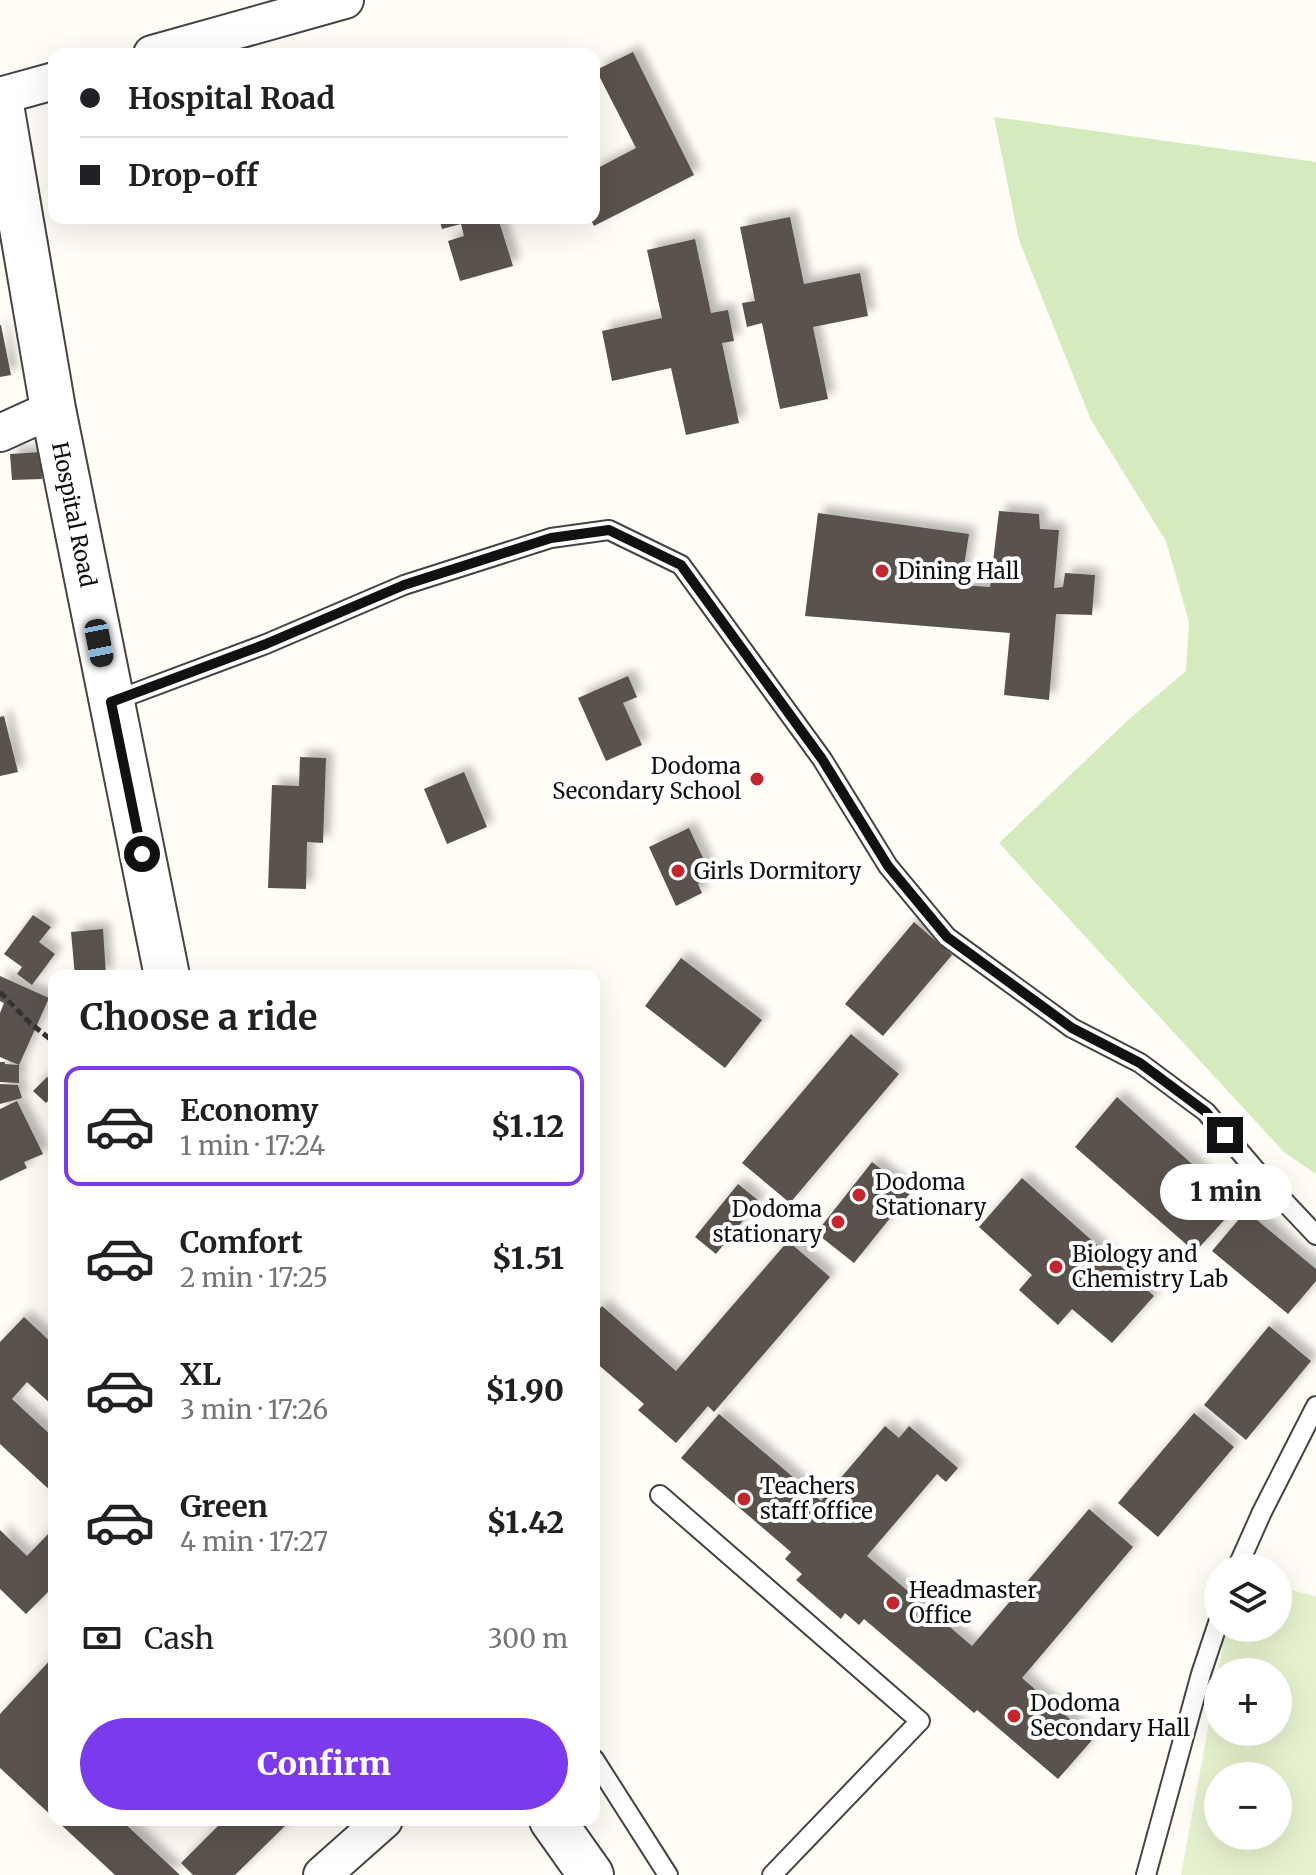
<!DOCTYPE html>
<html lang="en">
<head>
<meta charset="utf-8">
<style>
	:root { --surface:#fff; --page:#f6f6f6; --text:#202124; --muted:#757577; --line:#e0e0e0; --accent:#7c3aed }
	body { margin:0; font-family:Merriweather,serif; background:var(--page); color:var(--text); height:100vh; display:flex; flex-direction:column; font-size:30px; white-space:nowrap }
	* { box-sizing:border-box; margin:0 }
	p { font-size:26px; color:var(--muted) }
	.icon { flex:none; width:44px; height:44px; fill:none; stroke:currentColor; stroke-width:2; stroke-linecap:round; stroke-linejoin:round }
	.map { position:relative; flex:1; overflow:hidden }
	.details { position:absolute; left:48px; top:970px; width:552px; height:856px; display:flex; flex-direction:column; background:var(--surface); border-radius:16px; box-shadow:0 8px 32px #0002 }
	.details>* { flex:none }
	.hud { position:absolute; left:48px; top:48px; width:552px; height:176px; border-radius:16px; box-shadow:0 8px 32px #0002; display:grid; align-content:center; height:176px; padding:0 32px; background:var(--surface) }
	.fabs { position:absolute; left:1204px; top:1554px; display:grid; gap:16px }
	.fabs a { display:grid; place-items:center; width:88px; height:88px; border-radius:50%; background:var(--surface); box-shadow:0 8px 32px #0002; font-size:40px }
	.end { position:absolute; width:36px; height:36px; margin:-18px; border:10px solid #111; background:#fff; box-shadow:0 0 0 4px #fff }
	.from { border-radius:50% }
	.bubble { position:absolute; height:56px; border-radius:28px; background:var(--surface); box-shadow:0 8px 32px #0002; font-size:26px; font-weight:800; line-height:56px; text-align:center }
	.car { position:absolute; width:24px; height:48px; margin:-24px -12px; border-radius:10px; box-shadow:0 0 6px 2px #0007; background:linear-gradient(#222 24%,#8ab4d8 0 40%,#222 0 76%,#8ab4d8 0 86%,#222 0) }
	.hud b { display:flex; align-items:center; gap:28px; height:76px; font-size:30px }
	.hud b+b { border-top:2px solid var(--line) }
	.hud i { width:20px; height:20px; background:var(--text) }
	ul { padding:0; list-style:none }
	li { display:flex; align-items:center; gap:24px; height:120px; margin:0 16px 12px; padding:0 16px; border:4px solid transparent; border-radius:16px }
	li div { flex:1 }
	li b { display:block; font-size:30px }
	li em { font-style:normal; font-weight:800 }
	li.current { border-color:var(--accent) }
	li>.icon { width:72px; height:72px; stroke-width:1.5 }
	h2 { padding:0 32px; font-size:36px; line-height:96px }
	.pay { display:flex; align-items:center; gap:20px; height:88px; padding:0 32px; font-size:30px }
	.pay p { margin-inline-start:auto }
	.action { display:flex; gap:16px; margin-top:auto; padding:16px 32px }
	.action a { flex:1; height:92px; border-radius:48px; background:var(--accent); color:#fff; font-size:32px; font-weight:800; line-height:92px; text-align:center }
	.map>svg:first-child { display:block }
	.green { fill:#d5ebbd }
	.pitch { fill:#e6f2cf; fill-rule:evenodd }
	.building { fill:#5a524d; filter:url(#shadow) }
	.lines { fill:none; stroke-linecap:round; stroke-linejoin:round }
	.service-casing { stroke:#444; stroke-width:22 }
	.minor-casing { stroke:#444; stroke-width:40 }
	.tertiary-casing { stroke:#444; stroke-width:48 }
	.path { stroke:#333; stroke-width:5; stroke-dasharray:8 4; stroke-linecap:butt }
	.service { stroke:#fff; stroke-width:18 }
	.minor { stroke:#fff; stroke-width:36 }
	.tertiary { stroke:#fff; stroke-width:44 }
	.route { stroke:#111; stroke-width:10 }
	.poi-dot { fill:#c4262e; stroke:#fff; stroke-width:3 }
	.labels { text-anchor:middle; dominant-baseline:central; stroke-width:8; stroke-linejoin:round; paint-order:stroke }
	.street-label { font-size:22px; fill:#111; stroke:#fff }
	.poi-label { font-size:22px; fill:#111; stroke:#fff; text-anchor:start }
</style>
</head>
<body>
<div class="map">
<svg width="1316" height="1875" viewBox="0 0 1316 1875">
	<defs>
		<filter id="shadow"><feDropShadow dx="7" dy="-7" stdDeviation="4" flood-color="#0004"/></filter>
	</defs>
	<rect width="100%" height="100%" fill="#fffdf5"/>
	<path class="green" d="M994,117L1316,162V1174L1285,1153L999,843L1127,721L1186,671L1189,622L1166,541L1091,420L1019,240Z"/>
	<path class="pitch" d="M1278,1587L1316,1596V1875H1181L1218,1674V1732H1278V1672H1218L1226,1628H1278ZM1218,1776H1278V1836H1218Z"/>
	<path class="building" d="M633,52L694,175L594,226L590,218H594V170L636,148L596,70Z
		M790,217L804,284L860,273L868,316L813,327L828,399L780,409L762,323L747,327L742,303L755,301L740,227Z
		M439,218H498L513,266L460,281L448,241L464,236L461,224L442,229Z
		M695,239L711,313L728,310L734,341L722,343L739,423L686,435L671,368L612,381L602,331L662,318L647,250Z
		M0,325H1L11,375L0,377Z
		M41,452L42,479L12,480L10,454Z
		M999,511L1039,514L1040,529L1059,530L1054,588L1063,587L1065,573L1095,575L1092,615L1056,614L1049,700L1004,695L1010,633L805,616L818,513L969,534L961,585L990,587Z
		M628,676L637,697L623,703L642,745L606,761L578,698Z
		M4,716L18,772L0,776V717Z
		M300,757L326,758L323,843L307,842L306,889L268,888L272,785L299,786Z
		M464,772L487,827L447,844L424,789Z
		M689,828L712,877L698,884L702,893L676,906L649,847Z
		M33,915L51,927L39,942L55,954L32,985L17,974L22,967L4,954Z
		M914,922L952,955L883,1036L845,1004Z
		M103,929L106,975L75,976L71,932Z
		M681,958L762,1020L725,1068L645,1006Z
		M0,976L49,998L19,1065L0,1057V1013L4,1003L0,1001Z
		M851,1034L899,1074L790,1203L742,1163Z
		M0,1062H5V1064L19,1065V1083L0,1082Z
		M47,1077L54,1083V1095L46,1103L33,1091Z
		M0,1084L18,1085L22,1098L0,1104Z
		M1117,1097L1238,1205L1195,1252L1075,1147Z
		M17,1101L43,1154L24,1162L27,1168L0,1181V1109Z
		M872,1162L911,1192L854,1263L816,1233Z
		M1022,1178L1154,1296L1112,1343L1072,1309L1058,1325L1019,1290L1032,1275L979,1227Z
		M738,1184L759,1201L716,1254L695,1237Z
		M1246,1211L1316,1269V1281L1288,1314L1212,1251Z
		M788,1241L830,1277L714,1412L708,1406L676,1443L638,1410L644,1404L594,1361V1315L602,1306L676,1371Z
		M24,1317L54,1345V1407L27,1382L12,1399L54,1438V1494L0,1444V1342Z
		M1269,1326L1311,1361L1246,1440L1204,1405Z
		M1194,1413L1234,1447L1158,1537L1118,1503Z
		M719,1414L821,1501L885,1426L899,1438L909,1426L958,1468L946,1482L937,1474L867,1556L972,1646L1089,1509L1133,1547L1022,1678L1093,1739L1058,1779L977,1710L974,1713L864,1619L859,1625L845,1613L841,1619L796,1580L802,1574L785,1559L791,1552L681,1458Z
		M54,1528V1586L26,1614L0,1589V1530L27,1556Z
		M54,1656V1818L0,1768V1714Z
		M56,1820H121L180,1875H115Z
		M224,1820H287L289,1822L235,1875H193L181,1863Z"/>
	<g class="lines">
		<defs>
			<path id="service" d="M111,702L266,644L404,585L551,538L609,530L681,565L822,759L888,866L947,937L1072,1028L1140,1063L1206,1112L1265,1181L1316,1235
				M660,1495L920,1721L772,1875
				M1237,1568L1262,1512L1316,1406
				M594,1759L668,1875
				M1146,1875L1201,1674L1218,1623"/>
			<path id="minor" d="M152,54L345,0
				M0,96L54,81
				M0,433L53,409
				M322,1875L384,1820"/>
			<g id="tertiary">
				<path id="s1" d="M0,99L53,409L167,976"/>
				<path d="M552,1820L591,1875"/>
			</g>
		</defs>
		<use href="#service" class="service-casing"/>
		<use href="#minor" class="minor-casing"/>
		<use href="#tertiary" class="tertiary-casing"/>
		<path class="path" d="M0,992L30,1023L54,1042"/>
		<use href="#service" class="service"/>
		<use href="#minor" class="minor"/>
		<use href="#tertiary" class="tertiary"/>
	</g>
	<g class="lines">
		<path class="route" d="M142,854L111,702L266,644L404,585L551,538L609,530L681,565L822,759L888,866L947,937L1072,1028L1140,1063L1206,1112L1225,1135"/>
	</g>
	<g class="poi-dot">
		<circle cx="882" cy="571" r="8"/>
		<circle cx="757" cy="779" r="8"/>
		<circle cx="678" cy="871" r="8"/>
		<circle cx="859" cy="1195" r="8"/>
		<circle cx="838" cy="1222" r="8"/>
		<circle cx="1056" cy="1267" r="8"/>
		<circle cx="744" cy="1499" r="8"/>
		<circle cx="893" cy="1603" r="8"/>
		<circle cx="1014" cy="1716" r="8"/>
	</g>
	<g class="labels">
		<g class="street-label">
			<text stroke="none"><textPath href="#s1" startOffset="422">Hospital Road</textPath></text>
		</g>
		<g class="poi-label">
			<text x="898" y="571">Dining Hall</text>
			<text x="741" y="766" text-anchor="end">Dodoma<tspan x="741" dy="25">Secondary School</tspan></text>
			<text x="694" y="871">Girls Dormitory</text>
			<text x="875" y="1182">Dodoma<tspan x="875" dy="25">Stationary</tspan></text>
			<text x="822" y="1209" text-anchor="end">Dodoma<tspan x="822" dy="25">stationary</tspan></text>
			<text x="1072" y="1254">Biology and<tspan x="1072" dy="25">Chemistry Lab</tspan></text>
			<text x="760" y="1486">Teachers<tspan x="760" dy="25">staff office</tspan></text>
			<text x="909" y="1590">Headmaster<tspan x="909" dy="25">Office</tspan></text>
			<text x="1030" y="1703">Dodoma<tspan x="1030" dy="25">Secondary Hall</tspan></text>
		</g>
	</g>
</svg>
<div class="fabs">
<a><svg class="icon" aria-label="layers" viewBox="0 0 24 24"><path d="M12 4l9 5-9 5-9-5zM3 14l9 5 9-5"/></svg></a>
<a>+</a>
<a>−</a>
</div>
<i class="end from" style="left:142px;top:854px"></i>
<i class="end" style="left:1225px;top:1135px"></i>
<div class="bubble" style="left:1160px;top:1164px;width:132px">1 min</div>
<i class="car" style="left:99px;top:643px;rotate:169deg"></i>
<div class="hud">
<b><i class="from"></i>Hospital Road</b>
<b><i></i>Drop-off</b>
</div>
<section class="details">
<h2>Choose a ride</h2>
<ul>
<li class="current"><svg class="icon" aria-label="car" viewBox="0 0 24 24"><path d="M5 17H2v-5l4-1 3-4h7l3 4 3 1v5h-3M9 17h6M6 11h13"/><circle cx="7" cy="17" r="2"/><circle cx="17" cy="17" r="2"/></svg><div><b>Economy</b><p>1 min · 17:24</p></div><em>$1.12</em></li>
<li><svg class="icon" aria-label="car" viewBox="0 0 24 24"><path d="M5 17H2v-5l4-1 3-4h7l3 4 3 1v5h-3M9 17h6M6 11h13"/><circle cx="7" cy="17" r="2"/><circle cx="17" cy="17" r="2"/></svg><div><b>Comfort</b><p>2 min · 17:25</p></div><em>$1.51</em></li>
<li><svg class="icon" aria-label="car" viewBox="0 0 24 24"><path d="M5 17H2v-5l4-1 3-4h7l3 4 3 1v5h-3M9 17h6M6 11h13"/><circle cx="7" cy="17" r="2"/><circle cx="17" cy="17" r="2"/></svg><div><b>XL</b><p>3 min · 17:26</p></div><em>$1.90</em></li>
<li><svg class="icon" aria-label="car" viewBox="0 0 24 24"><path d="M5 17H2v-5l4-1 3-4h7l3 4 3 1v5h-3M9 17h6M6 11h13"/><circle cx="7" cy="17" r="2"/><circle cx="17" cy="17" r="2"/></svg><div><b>Green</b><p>4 min · 17:27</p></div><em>$1.42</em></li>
</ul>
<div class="pay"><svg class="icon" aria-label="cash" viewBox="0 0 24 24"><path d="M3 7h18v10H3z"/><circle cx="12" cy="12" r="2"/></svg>Cash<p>300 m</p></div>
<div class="action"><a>Confirm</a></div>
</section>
</div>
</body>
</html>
